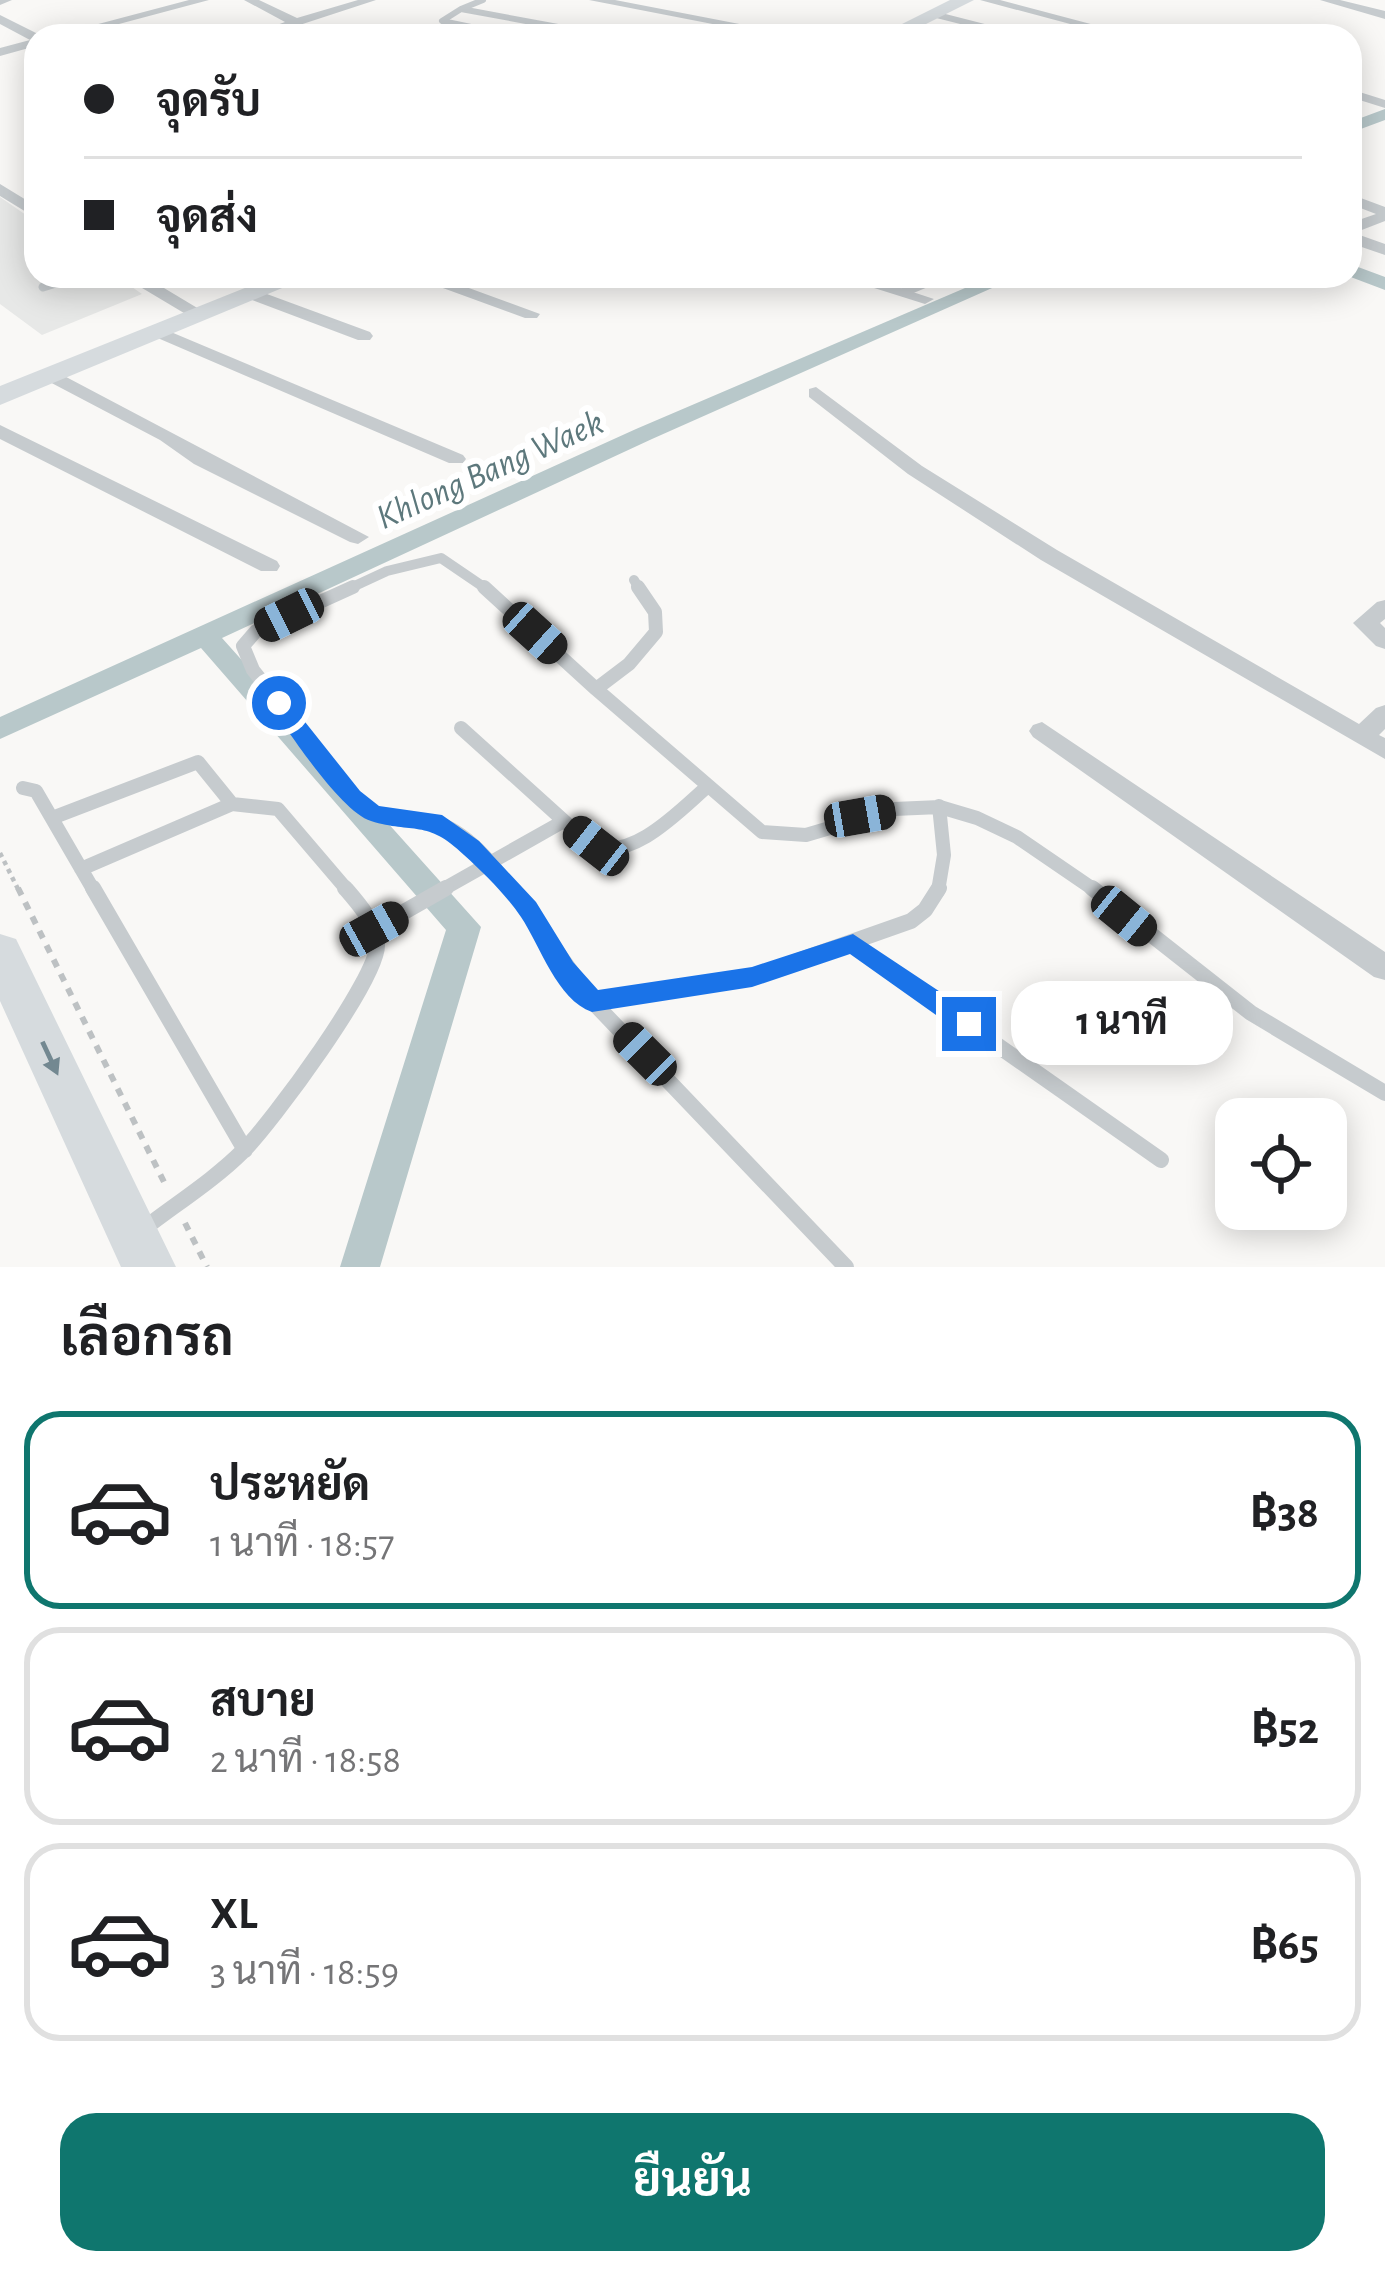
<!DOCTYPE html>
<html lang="th">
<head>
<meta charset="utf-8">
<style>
	:root { --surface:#fff; --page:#f6f6f6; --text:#202124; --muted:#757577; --line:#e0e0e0; --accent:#0f766e }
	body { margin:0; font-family:"Alegreya Sans",Sarabun,sans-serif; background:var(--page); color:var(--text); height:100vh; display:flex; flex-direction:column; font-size:45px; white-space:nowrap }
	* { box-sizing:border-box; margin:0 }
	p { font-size:39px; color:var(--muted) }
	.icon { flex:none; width:66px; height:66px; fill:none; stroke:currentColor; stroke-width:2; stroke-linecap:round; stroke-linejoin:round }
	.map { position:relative; height:1267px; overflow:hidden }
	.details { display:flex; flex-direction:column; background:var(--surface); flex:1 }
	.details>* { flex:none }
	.banner { position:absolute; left:24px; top:24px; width:1338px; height:264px; border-radius:36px; box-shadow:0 6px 30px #0003; display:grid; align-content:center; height:264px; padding:0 60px; background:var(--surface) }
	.tools { position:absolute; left:1215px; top:1098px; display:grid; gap:24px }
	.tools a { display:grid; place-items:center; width:132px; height:132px; border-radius:24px; background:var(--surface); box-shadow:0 6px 30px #0003; font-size:60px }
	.end { position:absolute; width:54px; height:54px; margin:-27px; border:15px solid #1a73e8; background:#fff; box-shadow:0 0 0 6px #fff }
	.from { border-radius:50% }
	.bubble { position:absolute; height:84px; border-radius:36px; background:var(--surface); box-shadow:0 6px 30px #0003; font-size:39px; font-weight:700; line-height:84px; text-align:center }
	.car { position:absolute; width:36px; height:72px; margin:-36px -18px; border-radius:15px; box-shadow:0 0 9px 3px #0007; background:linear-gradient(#222 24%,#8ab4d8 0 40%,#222 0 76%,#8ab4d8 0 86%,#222 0) }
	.banner b { display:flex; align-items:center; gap:42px; height:114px; font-size:45px }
	.banner b+b { border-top:3px solid var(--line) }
	.banner i { width:30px; height:30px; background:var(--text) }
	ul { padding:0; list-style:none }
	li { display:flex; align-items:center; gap:36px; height:198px; margin:0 24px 18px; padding:0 36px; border:6px solid var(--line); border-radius:36px }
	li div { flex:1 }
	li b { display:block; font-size:45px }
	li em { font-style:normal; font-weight:700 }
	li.current { border-color:var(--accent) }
	li>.icon { width:108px; height:108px; stroke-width:1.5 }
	h2 { padding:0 60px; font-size:54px; line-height:144px }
	.primary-button { display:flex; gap:24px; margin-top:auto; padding:24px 60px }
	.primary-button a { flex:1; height:138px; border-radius:36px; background:var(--accent); color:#fff; font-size:48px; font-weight:700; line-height:138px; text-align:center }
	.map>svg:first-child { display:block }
	.built { fill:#e7e8e7 }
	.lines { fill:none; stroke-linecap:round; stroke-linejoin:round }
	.canal { fill:#b8c8ca; fill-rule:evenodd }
	.path-far1 { stroke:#bdc1c3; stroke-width:4.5; stroke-dasharray:4.5 4.5; stroke-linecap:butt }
	.path { stroke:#bdc1c3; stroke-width:6; stroke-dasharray:8 8; stroke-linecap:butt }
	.lane-far4 { stroke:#c6cbce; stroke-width:6 }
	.lane-far3 { stroke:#c6cbce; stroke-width:9 }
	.lane-far2 { stroke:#c6cbce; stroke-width:10 }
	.lane-far1 { stroke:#c6cbce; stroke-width:14 }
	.lane { stroke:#c6cbce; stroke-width:16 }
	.street { fill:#c6cbce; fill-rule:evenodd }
	.secondary { fill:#d6dbde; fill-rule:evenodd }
	.oneway { fill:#738891 }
	.route { fill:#1a73e8 }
	.labels { text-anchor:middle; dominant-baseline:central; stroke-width:12; stroke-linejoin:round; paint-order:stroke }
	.water-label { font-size:36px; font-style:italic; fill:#5d787c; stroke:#fff }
</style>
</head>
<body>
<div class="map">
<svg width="1385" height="1267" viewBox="0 0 1385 1267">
	<rect width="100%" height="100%" fill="#f9f8f6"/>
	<path class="built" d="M0,197L36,222V276H116L142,294L42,335L0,304Z"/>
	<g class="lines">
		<path class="canal" d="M1385,109V120L1350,133V122Z
			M1350,264L1385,277V290L1348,276Z
			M993,276H1019L652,439L222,638L481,927L380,1267H340L446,930L201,648L0,739V717L636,429Z"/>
		<path class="path-far1" d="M0,853L19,891"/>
		<path class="path" d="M18,888L166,1186
			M185,1223L207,1267"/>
		<path class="lane-far4" d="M483,0L461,9L607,36
			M461,9L442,21L514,36
			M933,14L1020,36
			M899,30L922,36"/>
		<path class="lane-far3" d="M43,287L79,276
			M904,292L940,277"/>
		<path class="lane-far2" d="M634,580L640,590
			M346,590L387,571L441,558L488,590"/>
		<path class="lane-far1" d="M353,587L256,631L243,646L253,670L359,803C384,822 405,816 433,822C466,829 494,866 513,891
			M484,587L596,689
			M638,587L655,612L656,632L629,664L596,689L762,832L806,835L894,809L940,807L977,818L1017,837L1096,891
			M461,728L564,821
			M23,788L36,791L94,891
			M52,818L198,762L232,804
			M81,869L232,804L278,809L348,891
			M440,891L564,821C573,829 583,840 594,845C633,862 682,808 708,786
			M938,891L944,855L939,806"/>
		<path class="lane" d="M93,888L245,1150
			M511,888L592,1001L846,1267
			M1092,888L1251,1013L1385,1093
			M374,929L446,888
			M853,944L1161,1160
			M592,1001L752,977L911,921L925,910L939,888
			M141,1231C174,1205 213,1181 243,1151C270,1125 380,976 377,944C376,923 358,903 345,888"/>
		<path class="street" d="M0,0H12L0,5Z
			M189,0H209L74,36H53Z
			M244,0H259L297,18L358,0H376L266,36H247L285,22Z
			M589,0H615L801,36H774Z
			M980,0H1000L1136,36H1115Z
			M1320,0H1340L1385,11V19Z
			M0,15L40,35L36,36V46L0,56V48L30,40L0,24Z
			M1350,89L1385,100V108L1350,97Z
			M0,184L36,206V218L0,196Z
			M1350,194L1385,207V221L1354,233L1385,244V255L1350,243V223L1376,214L1350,204Z
			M122,276H144L209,315L200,320L194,319Z
			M410,276H436L540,314L537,318H525Z
			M836,276H864L934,299L925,304Z
			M253,289L370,332L373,336L370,340H358L247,298L244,294Z
			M159,327L463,455L466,459L463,463H449L153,336L150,332Z
			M51,369L369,537L358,544L350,542L194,464L160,440L44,379L41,375Z
			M816,387L922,466L1057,550L1359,724L1376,708L1385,705V729L1379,735L1385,738V759L1041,560L908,474L809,397V389Z
			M0,425L277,561L280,566L277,571H261L0,439Z
			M1385,600V619L1380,623L1385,628V649L1376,646L1353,623L1377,602Z
			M1042,722L1385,952V980L1374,977L1033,737L1029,731L1033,725Z"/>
		<path class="secondary" d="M950,0H974L902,36H878Z
			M275,276H311L0,405V386Z
			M0,934L16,939L176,1267H121L0,1001Z"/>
	</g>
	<defs><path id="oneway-solid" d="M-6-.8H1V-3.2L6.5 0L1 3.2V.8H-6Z" transform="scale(3)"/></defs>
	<use class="oneway" href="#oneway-solid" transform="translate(50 1058) rotate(65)"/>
	<path class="route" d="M279,696L286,698L360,791L379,806L442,815L479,841L536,902L573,962L598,990L752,967L853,934L978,1017L982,1024L978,1032H960L850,954L752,987L592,1012C557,1000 540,945 521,917C506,895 484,873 464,855C427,819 413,834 371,821C341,812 288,731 269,703Z"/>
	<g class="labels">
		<g class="water-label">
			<text transform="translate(490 470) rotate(-24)">Khlong Bang Waek</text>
		</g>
	</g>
</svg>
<div class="tools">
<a><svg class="icon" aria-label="locate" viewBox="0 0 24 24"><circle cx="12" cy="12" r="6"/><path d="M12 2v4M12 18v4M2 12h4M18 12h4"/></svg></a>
</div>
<i class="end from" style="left:279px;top:703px"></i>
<i class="end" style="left:969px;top:1024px"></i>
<div class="bubble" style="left:1011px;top:981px;width:222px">1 นาที</div>
<i class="car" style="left:289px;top:615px;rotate:244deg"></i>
<i class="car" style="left:535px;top:633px;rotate:132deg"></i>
<i class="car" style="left:860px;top:816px;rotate:80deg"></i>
<i class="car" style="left:596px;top:846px;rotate:308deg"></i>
<i class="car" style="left:1124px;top:916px;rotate:129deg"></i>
<i class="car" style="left:374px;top:929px;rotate:61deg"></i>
<i class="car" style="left:645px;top:1054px;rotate:315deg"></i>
<div class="banner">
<b><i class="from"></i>จุดรับ</b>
<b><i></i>จุดส่ง</b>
</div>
</div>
<section class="details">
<h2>เลือกรถ</h2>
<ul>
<li class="current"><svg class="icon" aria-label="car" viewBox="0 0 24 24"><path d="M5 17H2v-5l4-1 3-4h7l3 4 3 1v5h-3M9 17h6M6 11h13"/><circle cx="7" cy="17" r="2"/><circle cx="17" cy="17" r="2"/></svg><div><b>ประหยัด</b><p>1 นาที · 18:57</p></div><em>฿38</em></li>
<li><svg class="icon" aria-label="car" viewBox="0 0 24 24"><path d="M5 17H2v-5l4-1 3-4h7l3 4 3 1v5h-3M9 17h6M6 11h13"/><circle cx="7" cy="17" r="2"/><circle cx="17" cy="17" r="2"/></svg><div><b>สบาย</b><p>2 นาที · 18:58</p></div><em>฿52</em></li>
<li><svg class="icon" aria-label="car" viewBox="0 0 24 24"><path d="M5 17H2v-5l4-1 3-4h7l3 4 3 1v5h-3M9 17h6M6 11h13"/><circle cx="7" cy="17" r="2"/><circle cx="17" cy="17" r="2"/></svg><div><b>XL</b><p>3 นาที · 18:59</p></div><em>฿65</em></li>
</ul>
<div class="primary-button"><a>ยืนยัน</a></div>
</section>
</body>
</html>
